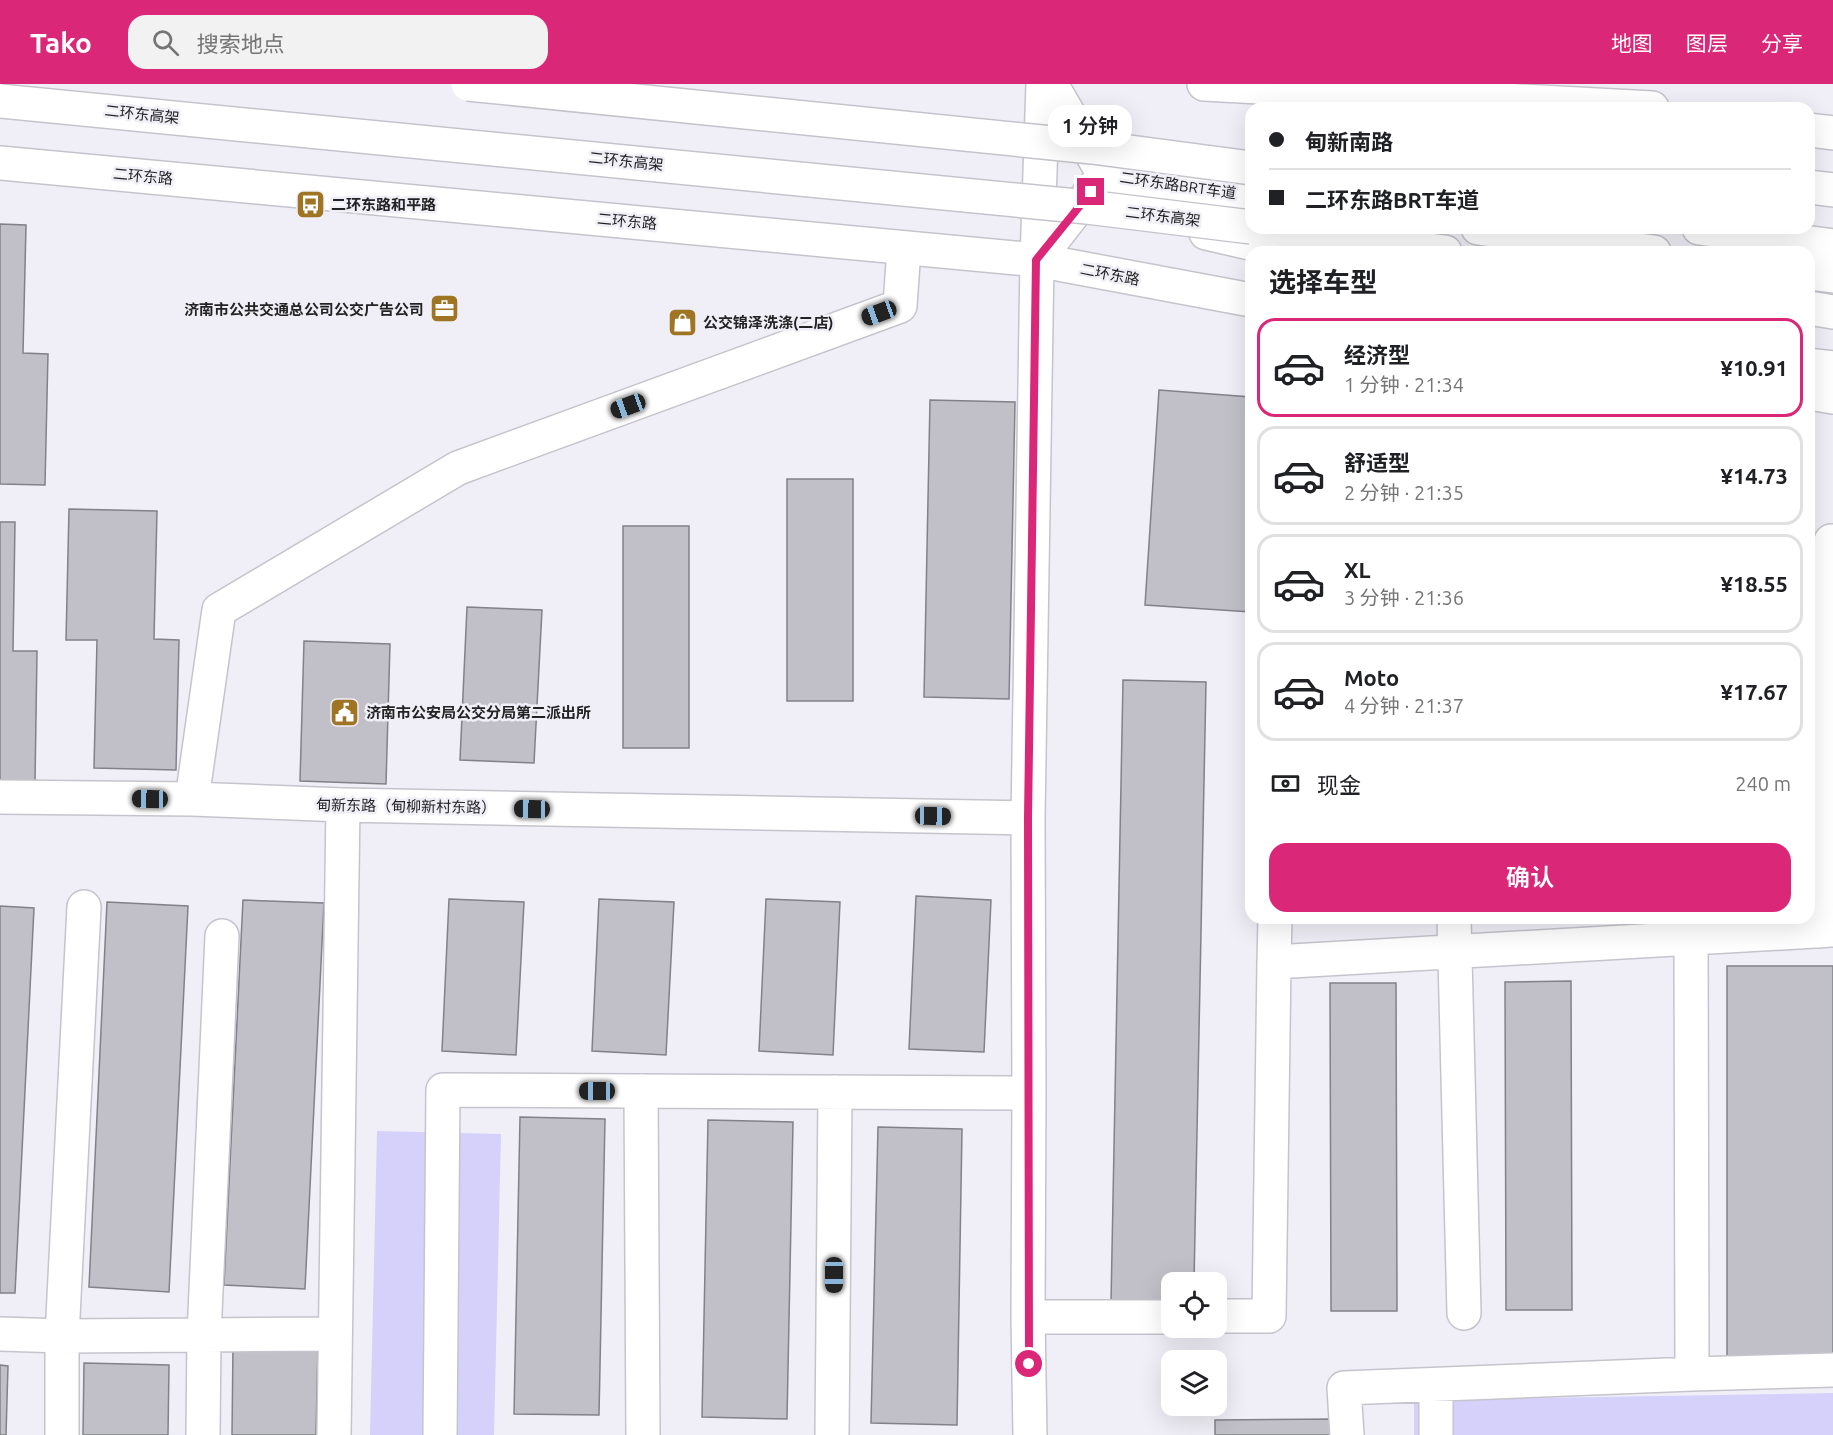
<!DOCTYPE html>
<html lang="zh">
<head>
<meta charset="utf-8">
<style>
	:root { --surface:#fff; --page:#f2f2f2; --text:#202124; --muted:#757577; --line:#e0e0e0; --accent:#db2777 }
	body { margin:0; font-family:Ubuntu,"Noto Sans SC",sans-serif; background:var(--page); color:var(--text); height:100vh; display:flex; flex-direction:column; font-size:22px; white-space:nowrap }
	* { box-sizing:border-box; margin:0 }
	p { font-size:20px; color:var(--muted) }
	.icon { flex:none; width:33px; height:33px; fill:none; stroke:currentColor; stroke-width:2; stroke-linecap:round; stroke-linejoin:round }
	.map { position:relative; flex:1; overflow:hidden }
	.panel { position:absolute; left:1245px; top:162px; width:570px; height:678px; display:flex; flex-direction:column; background:var(--surface); border-radius:18px; box-shadow:0 6px 24px #0002 }
	.panel>* { flex:none }
	.banner { position:absolute; left:1245px; top:18px; width:570px; height:132px; border-radius:18px; box-shadow:0 6px 24px #0002; display:grid; align-content:center; height:132px; padding:0 24px; background:var(--surface) }
	.controls { position:absolute; left:1161px; top:1188px; display:grid; gap:12px }
	.controls a { display:grid; place-items:center; width:66px; height:66px; border-radius:12px; background:var(--surface); box-shadow:0 6px 24px #0002; font-size:30px }
	.end { position:absolute; width:27px; height:27px; margin:-14px; border:8px solid #db2777; background:#fff; box-shadow:0 0 0 3px #fff }
	.from { border-radius:50% }
	.bubble { position:absolute; height:42px; border-radius:18px; background:var(--surface); box-shadow:0 6px 24px #0002; font-size:20px; font-weight:600; line-height:42px; text-align:center }
	.car { position:absolute; width:18px; height:36px; margin:-18px -9px; border-radius:8px; box-shadow:0 0 4px 2px #0007; background:linear-gradient(#222 24%,#8ab4d8 0 40%,#222 0 76%,#8ab4d8 0 86%,#222 0) }
	.banner b { display:flex; align-items:center; gap:21px; height:57px; font-size:22px }
	.banner b+b { border-top:2px solid var(--line) }
	.banner i { width:15px; height:15px; background:var(--text) }
	ul { padding:0; list-style:none }
	li { display:flex; align-items:center; gap:18px; height:99px; margin:0 12px 9px; padding:0 12px; border:3px solid var(--line); border-radius:18px }
	li div { flex:1 }
	li b { display:block; font-size:22px }
	li em { font-style:normal; font-weight:600 }
	li.current { border-color:var(--accent) }
	li>.icon { width:54px; height:54px; stroke-width:1.5 }
	h2 { padding:0 24px; font-size:27px; line-height:72px }
	.pay { display:flex; align-items:center; gap:15px; height:66px; padding:0 24px; font-size:22px }
	.pay p { margin-inline-start:auto }
	.action { display:flex; gap:12px; margin-top:auto; padding:12px 24px }
	.action a { flex:1; height:69px; border-radius:18px; background:var(--accent); color:#fff; font-size:24px; font-weight:600; line-height:69px; text-align:center }
	header { display:flex; align-items:center; gap:36px; box-sizing:border-box; height:84px; padding:0 30px; background:var(--accent); color:#fff }
	header strong { font-size:28px }
	nav { display:flex; gap:33px; margin-inline-start:auto; font-size:21px }
	.search { width:420px; height:54px; background:var(--page); display:flex; align-items:center; gap:15px; box-sizing:border-box; padding:0 21px; border-radius:18px; color:var(--muted); font-size:22px }
	.map>svg:first-child { display:block }
	.green { fill:#d5d1fb }
	.building { fill:#c1c0c8; stroke:#818188; stroke-width:1.5 }
	.lines { fill:none; stroke-linecap:round; stroke-linejoin:round }
	.minor-casing { stroke:#c5c4cc; stroke-width:36 }
	.highway-casing { stroke:#c5c4cc; stroke-width:36 }
	.minor { stroke:#fff; stroke-width:33 }
	.highway { stroke:#fff; stroke-width:33 }
	.highway-bridge-casing { stroke:#c5c4cc; stroke-width:36; stroke-linecap:butt }
	.highway-bridge { stroke:#fff; stroke-width:33 }
	.route { stroke:#db2777; stroke-width:8 }
	.labels { text-anchor:middle; dominant-baseline:central; stroke-width:5; stroke-linejoin:round; paint-order:stroke }
	.street-label { font-size:15px; fill:#232325; stroke:#f0eff7 }
	.poi-label { font-size:15px; font-weight:bold; fill:#232325; stroke:#f0eff7; text-anchor:start }
</style>
</head>
<body>
<header>
<strong>Tako</strong>
<div class="search"><svg class="icon" aria-label="search" viewBox="0 0 24 24"><circle cx="10" cy="10" r="6"/><path d="M15 15l6 6"/></svg>搜索地点</div>
<nav><a>地图</a><a>图层</a><a>分享</a></nav>
</header>
<div class="map">
<svg width="1833" height="1351" viewBox="0 0 1833 1351">
	<rect width="100%" height="100%" fill="#f0eff7"/>
	<path class="green" d="M377,1047L501,1050L494,1351H370Z
		M1833,1309V1351H1414V1316Z"/>
	<path class="building" d="M0,140L26,141L23,269L48,270L45,401L0,400Z
		M1159,306L1251,313V528L1145,521Z
		M930,316L1015,318L1009,615L924,613Z
		M787,395H853V617H787Z
		M69,425L157,427L154,555L179,556L176,686L94,684L97,556H66Z
		M0,438H15L13,567H37L35,698L0,697Z
		M623,442H689V664H623Z
		M467,523L542,526L534,679L460,676Z
		M304,557L390,560L386,700L300,697Z
		M1123,596L1206,598L1194,1198H1172V1220L1111,1219Z
		M916,812L991,816L984,968L909,965Z
		M449,815L524,818L516,971L442,967Z
		M599,815L674,818L666,971L592,967Z
		M766,815L840,818L833,971L759,967Z
		M243,816L324,819L305,1205L224,1201Z
		M107,818L188,822L169,1208L89,1203Z
		M0,822L34,824L15,1209H0Z
		M1727,882H1833V1278H1727Z
		M1571,897L1572,1226H1506L1505,898Z
		M1330,899H1396L1397,1227H1331Z
		M520,1033L605,1035L599,1331L514,1330Z
		M708,1036L793,1038L787,1335L702,1333Z
		M878,1043L962,1045L957,1341L871,1339Z
		M233,1260L318,1262L316,1351H232Z
		M84,1279L169,1281L168,1351H83Z
		M0,1281L8,1282L6,1351H0Z
		M1337,1335V1351H1215V1336Z"/>
	<g class="lines">
		<defs>
			<path id="minor" d="M1051,0L1100,84
				M1104,91L1251,112
				M1478,144L1654,168
				M1037,176L1095,102
				M1809,189L1833,192
				M0,713L192,715L343,721L1028,734
				M192,715L219,526L458,384L900,222L904,164
				M84,823L62,1252L204,1251L203,1351
				M1454,834L1464,1229
				M1820,847L1831,457
				M222,852L204,1251L335,1250
				M1691,854L1692,1290L1833,1286
				M1274,878L1275,834
				M641,1007L643,1351
				M1216,1232H1269L1274,878L1833,846
				M1028,1233H1172
				M0,1250L62,1252V1351
				M1436,1302V1351
				M334,1351L343,721
				M440,1351L443,1006L1029,1009
				M832,1351L835,1008
				M1030,1351L1028,1233L1029,1009L1028,734L1037,176L1043,0
				M1347,1351L1344,1304L1692,1290"/>
			<path id="highway" d="M1204,0L1652,24
				M1809,46L1833,49
				M0,79L1037,176L1251,216
				M1809,103L1833,106
				M1699,144L1833,162
				M1260,145L1445,168
				M1206,149L1289,168
				M1809,224L1833,228
				M1809,281L1833,284
				M1809,309L1833,313"/>
		</defs>
		<use href="#minor" class="minor-casing"/>
		<use href="#highway" class="highway-casing"/>
		<use href="#minor" class="minor"/>
		<use href="#highway" class="highway"/>
		<defs>
			<path id="highway-bridge" d="M468,0L1092,63L1251,84
				M0,17L1087,123L1251,143"/>
		</defs>
		<use href="#highway-bridge" class="highway-bridge-casing"/>
		<use href="#highway-bridge" class="highway-bridge"/>
	</g>
	<g class="lines">
		<path class="route" d="M1029,1280L1028,734L1036,176L1091,108"/>
	</g>
	<defs>
		<symbol id="bus-square" viewBox="-11 -11 22 22"><rect x="-9" y="-9" width="18" height="18" rx="4" fill="#9f7524" stroke="#f0eff7"/><path d="M-5-6H5V4H4V6H2V4H-2V6H-4V4H-5ZM-3.5-4V0h7V-4ZM-3.5 1.2v1.5H-2V1.2ZM2 1.2v1.5H3.5V1.2Z" fill="#fff"/></symbol>
		<symbol id="office-square" viewBox="-11 -11 22 22"><rect x="-9" y="-9" width="18" height="18" rx="4" fill="#9f7524" stroke="#f0eff7"/><path d="M-6-3h4V-5.5h4V-3h4V5H-6ZM-1-4.5V-3h2v-1.5ZM-6 0V1H6V0Z" fill="#fff"/></symbol>
		<symbol id="shop-square" viewBox="-11 -11 22 22"><rect x="-9" y="-9" width="18" height="18" rx="4" fill="#9f7524" stroke="#f0eff7"/><path d="M-5-2.5h2.3a2.7 3.5 0 0 1 5.4 0H5L5.5 6h-11ZM-1.5-2.5h3a1.5 2.3 0 0 0-3 0Z" fill="#fff"/></symbol>
		<symbol id="civic-square" viewBox="-11 -11 22 22"><rect x="-9" y="-9" width="18" height="18" rx="4" fill="#9f7524" stroke="#f0eff7"/><path d="M-.6-6.5H3V-4.5H.6V-3L4-1V1h2V6H-6V1h2V-1L-.6-3ZM-1.2 2.5V6h2.4V2.5Z" fill="#fff"/></symbol>
	</defs>
	<g fill-rule="evenodd">
		<use href="#bus-square" x="294" y="104" width="33" height="33"/>
		<use href="#office-square" x="428" y="208" width="33" height="33"/>
		<use href="#shop-square" x="666" y="222" width="33" height="33"/>
		<use href="#civic-square" x="328" y="612" width="33" height="33"/>
	</g>
	<g class="labels">
		<g class="street-label">
			<text transform="translate(142 30) rotate(6)">二环东高架</text>
			<text transform="translate(626 77) rotate(6)">二环东高架</text>
			<text transform="translate(143 92) rotate(5)">二环东路</text>
			<text transform="translate(1178 101) rotate(8)">二环东路BRT车道</text>
			<text transform="translate(1163 132) rotate(7)">二环东高架</text>
			<text transform="translate(627 137) rotate(5)">二环东路</text>
			<text transform="translate(1110 190) rotate(11)">二环东路</text>
			<text transform="translate(406 722) rotate(1)">甸新东路（甸柳新村东路）</text>
		</g>
		<g class="poi-label">
			<text x="331" y="120">二环东路和平路</text>
			<text x="424" y="225" text-anchor="end">济南市公共交通总公司公交广告公司</text>
			<text x="703" y="238">公交锦泽洗涤(二店)</text>
			<text x="366" y="628">济南市公安局公交分局第二派出所</text>
		</g>
	</g>
</svg>
<div class="controls">
<a><svg class="icon" aria-label="locate" viewBox="0 0 24 24"><circle cx="12" cy="12" r="6"/><path d="M12 2v4M12 18v4M2 12h4M18 12h4"/></svg></a>
<a><svg class="icon" aria-label="layers" viewBox="0 0 24 24"><path d="M12 4l9 5-9 5-9-5zM3 14l9 5 9-5"/></svg></a>
</div>
<i class="end from" style="left:1029px;top:1280px"></i>
<i class="end" style="left:1091px;top:108px"></i>
<div class="bubble" style="left:1048px;top:21px;width:84px">1 分钟</div>
<i class="car" style="left:879px;top:229px;rotate:250deg"></i>
<i class="car" style="left:628px;top:322px;rotate:250deg"></i>
<i class="car" style="left:150px;top:715px;rotate:271deg"></i>
<i class="car" style="left:532px;top:725px;rotate:271deg"></i>
<i class="car" style="left:933px;top:732px;rotate:91deg"></i>
<i class="car" style="left:597px;top:1007px;rotate:270deg"></i>
<i class="car" style="left:834px;top:1191px;rotate:180deg"></i>
<div class="banner">
<b><i class="from"></i>甸新南路</b>
<b><i></i>二环东路BRT车道</b>
</div>
<section class="panel">
<h2>选择车型</h2>
<ul>
<li class="current"><svg class="icon" aria-label="car" viewBox="0 0 24 24"><path d="M5 17H2v-5l4-1 3-4h7l3 4 3 1v5h-3M9 17h6M6 11h13"/><circle cx="7" cy="17" r="2"/><circle cx="17" cy="17" r="2"/></svg><div><b>经济型</b><p>1 分钟 · 21:34</p></div><em>¥10.91</em></li>
<li><svg class="icon" aria-label="car" viewBox="0 0 24 24"><path d="M5 17H2v-5l4-1 3-4h7l3 4 3 1v5h-3M9 17h6M6 11h13"/><circle cx="7" cy="17" r="2"/><circle cx="17" cy="17" r="2"/></svg><div><b>舒适型</b><p>2 分钟 · 21:35</p></div><em>¥14.73</em></li>
<li><svg class="icon" aria-label="car" viewBox="0 0 24 24"><path d="M5 17H2v-5l4-1 3-4h7l3 4 3 1v5h-3M9 17h6M6 11h13"/><circle cx="7" cy="17" r="2"/><circle cx="17" cy="17" r="2"/></svg><div><b>XL</b><p>3 分钟 · 21:36</p></div><em>¥18.55</em></li>
<li><svg class="icon" aria-label="car" viewBox="0 0 24 24"><path d="M5 17H2v-5l4-1 3-4h7l3 4 3 1v5h-3M9 17h6M6 11h13"/><circle cx="7" cy="17" r="2"/><circle cx="17" cy="17" r="2"/></svg><div><b>Moto</b><p>4 分钟 · 21:37</p></div><em>¥17.67</em></li>
</ul>
<div class="pay"><svg class="icon" aria-label="cash" viewBox="0 0 24 24"><path d="M3 7h18v10H3z"/><circle cx="12" cy="12" r="2"/></svg>现金<p>240 m</p></div>
<div class="action"><a>确认</a></div>
</section>
</div>
</body>
</html>
